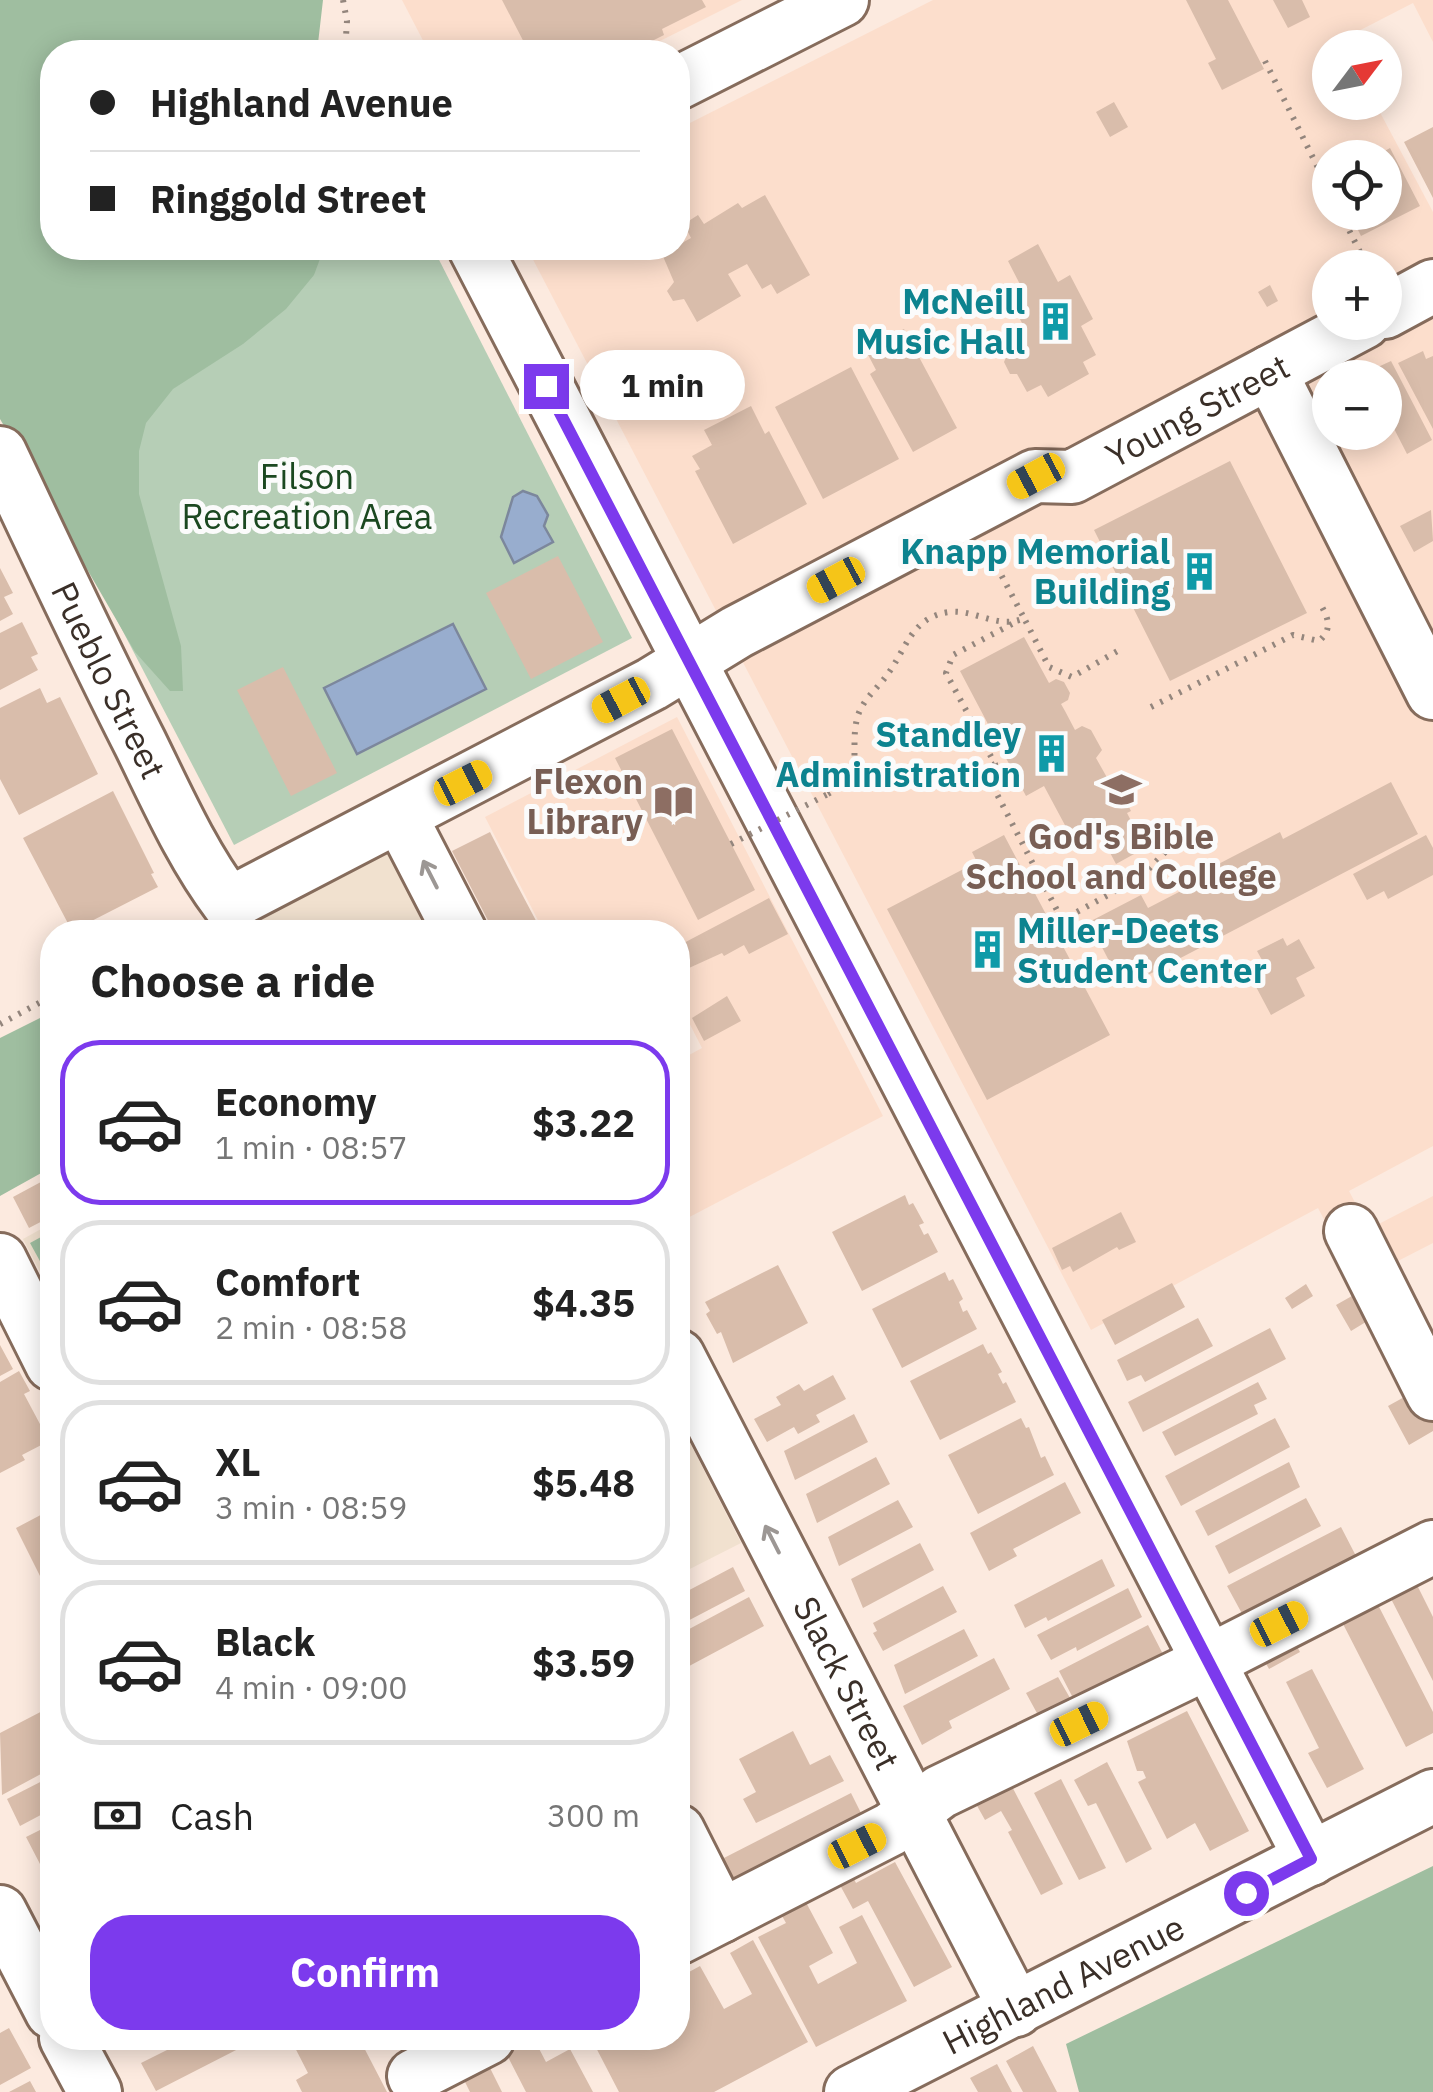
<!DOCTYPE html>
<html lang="en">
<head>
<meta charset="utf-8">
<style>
	:root { --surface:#fff; --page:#f6f6f6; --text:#222; --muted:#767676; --line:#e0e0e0; --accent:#7c3aed }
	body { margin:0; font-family:"IBM Plex Sans",sans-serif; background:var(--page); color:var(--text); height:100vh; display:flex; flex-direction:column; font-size:38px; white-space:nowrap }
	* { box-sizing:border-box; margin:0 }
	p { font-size:32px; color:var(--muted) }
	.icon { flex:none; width:55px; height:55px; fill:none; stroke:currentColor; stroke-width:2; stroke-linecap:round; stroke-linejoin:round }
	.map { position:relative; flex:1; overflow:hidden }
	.details { position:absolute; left:40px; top:920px; width:650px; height:1130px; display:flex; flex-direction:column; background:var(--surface); border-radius:40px; box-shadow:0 5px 25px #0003 }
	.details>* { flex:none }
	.guide { position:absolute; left:40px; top:40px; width:650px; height:220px; border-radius:40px; box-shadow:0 5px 25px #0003; display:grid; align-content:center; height:220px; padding:0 50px; background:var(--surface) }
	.needle { width:65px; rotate:58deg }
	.tools { position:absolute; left:1312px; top:30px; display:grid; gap:20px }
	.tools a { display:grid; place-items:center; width:90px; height:90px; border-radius:50%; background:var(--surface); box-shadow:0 5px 25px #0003; font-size:50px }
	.end { position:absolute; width:45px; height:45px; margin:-22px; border:12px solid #7c3aed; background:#fff; box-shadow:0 0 0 5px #fff }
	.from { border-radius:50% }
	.bubble { position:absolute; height:70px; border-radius:35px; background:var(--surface); box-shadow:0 5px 25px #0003; font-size:32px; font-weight:800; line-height:70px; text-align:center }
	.car { position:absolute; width:30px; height:60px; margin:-30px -15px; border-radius:12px; box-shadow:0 0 8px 2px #0007; background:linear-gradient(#f5c518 24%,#345 0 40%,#f5c518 0 76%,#345 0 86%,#f5c518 0) }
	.guide b { display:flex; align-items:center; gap:35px; height:95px; font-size:38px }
	.guide b+b { border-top:2px solid var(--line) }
	.guide i { width:25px; height:25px; background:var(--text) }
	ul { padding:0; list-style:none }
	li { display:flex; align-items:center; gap:30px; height:165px; margin:0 20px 15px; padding:0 30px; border:5px solid var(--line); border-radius:40px }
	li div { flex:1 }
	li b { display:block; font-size:38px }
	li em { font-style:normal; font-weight:800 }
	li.selected { border-color:var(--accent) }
	li>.icon { width:90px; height:90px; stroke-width:1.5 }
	h2 { padding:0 50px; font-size:45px; line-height:120px }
	.pay { display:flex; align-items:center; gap:25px; height:110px; padding:0 50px; font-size:38px }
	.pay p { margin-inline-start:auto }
	.action { display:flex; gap:20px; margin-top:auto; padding:20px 50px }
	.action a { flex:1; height:115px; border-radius:40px; background:var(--accent); color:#fff; font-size:40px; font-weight:800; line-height:115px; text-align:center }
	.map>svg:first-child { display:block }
	.commercial { fill:#f1e1cf }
	.built { fill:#fcdecc; fill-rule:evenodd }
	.green { fill:#b6ceb6 }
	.forest { fill:#9fbea0 }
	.water { fill:#98adce; stroke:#7c879c; stroke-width:2.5 }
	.building { fill:#d9bdab }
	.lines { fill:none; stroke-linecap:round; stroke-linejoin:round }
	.minor-casing { stroke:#866c5c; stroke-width:58 }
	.path { stroke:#94867d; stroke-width:6; stroke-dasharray:2.5 8; stroke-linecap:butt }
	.minor { stroke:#fff; stroke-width:52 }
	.path-bridge { stroke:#94867d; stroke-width:6; stroke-dasharray:2.5 8; stroke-linecap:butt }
	.oneway { stroke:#9c9794 }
	.route { stroke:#7c3aed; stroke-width:12 }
	.labels { text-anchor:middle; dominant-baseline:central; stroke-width:10; stroke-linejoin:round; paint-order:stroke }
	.culture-label { font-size:35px; font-weight:bold; fill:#0d838f; stroke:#fbfbfb; text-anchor:end }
	.street-label { font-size:35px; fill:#3a2f28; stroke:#fbfbfb }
	.park-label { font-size:35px; fill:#1b4820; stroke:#fbfbfb }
	.education-label { font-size:35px; font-weight:bold; fill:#785e54; stroke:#fbfbfb; text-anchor:end }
</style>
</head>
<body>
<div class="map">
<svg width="1433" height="2092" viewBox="0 0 1433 2092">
	<rect width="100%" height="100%" fill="#fceadf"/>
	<path class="commercial" d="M385,848L429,932H228Z
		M52,1223V1295L23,1239Z
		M678,1419L741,1543L678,1575Z"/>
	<path class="built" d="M402,0H742L638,52H429Z
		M933,0H1433V42L1413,3L1343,39L1346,47L1330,48V102L1375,103L1433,212V1146L1349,1191L1369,1229L1433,1196V1243L1357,1282L1318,1208L1091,1330L527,248H678V129ZM1330,158H1385V212H1330ZM1330,268H1385V322H1330ZM1330,378H1385V432H1330Z
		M677,717L883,1116L678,1223V1061L702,1048L678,1001V932H544L485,817Z"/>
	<path class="green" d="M52,248H433L632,638L234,845L0,395Z"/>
	<path class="forest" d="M0,0H323L317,52H52V248H324L314,275L286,309L243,344L173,389L146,423L139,451V494L181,646L183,691H170L135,652L0,419Z
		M52,1012V1167L0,1196V1038Z
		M52,1231V1283L30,1243Z
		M1433,1866V2092H1079L1066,2044Z"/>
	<path class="water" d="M523,491L537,496L548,515L544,526L553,542L514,563L501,537L513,497Z
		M453,624L486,689L357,754L324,688Z"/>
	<path class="building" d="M502,0H702L706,7L662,29L664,35L630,52H529Z
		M1186,0H1228L1264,69L1222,90L1208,63L1216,59Z
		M1273,0H1302L1310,17L1288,28Z
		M1114,102L1128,127L1110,137L1096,112Z
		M1433,127V198L1404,142Z
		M1390,148L1420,206L1361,236L1349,212H1385V158H1372Z
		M765,195L810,275L777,294L771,284L762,289L747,264L728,274L741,296L697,322L684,299L673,301L667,291L674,282L662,254L691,238L684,224L698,215L704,224L738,203L742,208Z
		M1038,244L1058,282L1070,275L1093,319L1081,326L1096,355L1083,362L1089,374L1048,397L1041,385L1027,392L1017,374H1010L1004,362L1007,355L997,337L1022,323L1013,306L1027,298L1008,261Z
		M1270,285L1278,301L1267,307L1258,292Z
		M904,329L957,428L913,452L870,374L876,370L865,349Z
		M1423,351L1426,359L1433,356V429L1398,363Z
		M1391,361L1432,440L1407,454L1385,411V378H1368L1365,373Z
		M851,367L899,459L823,499L775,407Z
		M751,406L765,434L769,431L807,504L733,544L695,471L700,469L692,456L712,445L704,430Z
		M1230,461L1307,613L1170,681L1094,530Z
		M1431,510L1433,541L1414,552L1400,526Z
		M558,556L603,642L531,679L486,593Z
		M0,568L13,593L4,597L13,614L0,621Z
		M22,622L38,654L31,657L38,670L0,690V633Z
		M1024,637L1049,683L1056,679L1064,682L1070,693L1068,700L1061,704L1065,711L1075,730L1082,726L1091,730L1102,750L1096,758L1114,790L1119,788L1131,811L1127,813L1145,848L1116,864L1098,830L1074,842L1044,786L1026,796L960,671Z
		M283,667L337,773L291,796L237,690Z
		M40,688L47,703L60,697L98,774L19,815L0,779V708Z
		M672,729L755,890L698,920L615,758Z
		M1391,782L1418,834L1123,988L1089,922L1141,895L1148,908L1206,878L1203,872L1280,832L1283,839Z
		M113,791L154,873L151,874L158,887L72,931L23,838Z
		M490,832L515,881L542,932H494L452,851Z
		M1004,835L1110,1035L987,1100L887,909L977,862L972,852Z
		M1426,835L1433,848V875L1388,899L1384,891L1367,900L1353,874Z
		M769,898L788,934L749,954L744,945L724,956L722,953L678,973V946Z
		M374,923L378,932H362L360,929Z
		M1283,938L1287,946L1299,939L1315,968L1296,978L1305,996L1271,1015L1246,968L1262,960L1257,951Z
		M727,996L741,1021L704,1041L692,1018Z
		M52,1176V1216L29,1228L13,1197Z
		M905,1195L909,1205L913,1203L924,1223L919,1225L924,1235L928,1233L938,1252L862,1291L832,1232Z
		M1121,1212L1136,1242L1119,1250L1117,1247L1073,1272L1070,1266L1062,1270L1052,1248Z
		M778,1265L808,1323L733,1363L721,1332L717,1334L706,1314L710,1311L705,1302Z
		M945,1272L949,1281L953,1279L963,1299L959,1302L963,1312L967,1310L977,1329L902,1368L872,1309Z
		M1172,1283L1185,1307L1115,1345L1102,1320Z
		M1306,1284L1313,1296L1292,1309L1285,1298Z
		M1359,1292L1374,1317L1351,1331L1336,1305Z
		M1198,1318L1213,1346L1145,1382L1141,1375L1127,1381L1117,1360Z
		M1270,1328L1286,1359L1143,1432L1128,1402Z
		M983,1344L988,1354L991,1352L1002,1372L998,1374L1003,1384L1006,1382L1016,1402L940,1440L910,1381Z
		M0,1345L13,1369L0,1376Z
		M19,1371L30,1391L24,1394L49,1441L22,1455L25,1460L0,1473V1382Z
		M833,1375L846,1399L816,1415L820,1422L798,1434L794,1427L767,1442L754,1419L781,1405L776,1397L799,1384L804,1391Z
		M1258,1382L1267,1399L1254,1405L1258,1414L1175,1456L1162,1432Z
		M1417,1390L1433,1420V1431L1409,1445L1388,1406Z
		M854,1414L868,1442L795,1480L784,1451Z
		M1021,1418L1026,1428L1029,1427L1041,1458L1045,1456L1054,1475L978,1514L948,1455Z
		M1275,1418L1290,1447L1181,1506L1165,1476Z
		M876,1457L890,1484L817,1523L806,1494Z
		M1289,1462L1300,1487L1208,1536L1195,1511Z
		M1065,1482L1081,1513L1013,1549L1017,1556L989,1571L970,1533Z
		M1306,1498L1321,1526L1229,1574L1215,1546Z
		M898,1500L913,1527L839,1566L828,1537Z
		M52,1509V1600L16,1528Z
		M1341,1527L1356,1556L1278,1598L1246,1621L1227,1586Z
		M920,1543L934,1570L863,1608L851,1579Z
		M1102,1559L1115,1586L1048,1621L1046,1617L1025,1628L1014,1605Z
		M733,1567L745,1591L678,1626V1596Z
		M1413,1577L1433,1617V1681L1387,1591Z
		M943,1586L957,1612L883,1651L873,1633L877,1631L873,1623Z
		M1128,1588L1142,1617L1077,1651L1076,1647L1051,1660L1037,1635Z
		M749,1597L764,1626L678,1672V1635Z
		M1376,1601L1433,1712V1733L1406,1747L1341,1620Z
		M1148,1625L1167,1662L1136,1678L1131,1668L1073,1698L1059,1671Z
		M964,1629L978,1656L905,1694L894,1665Z
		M1289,1632L1300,1652L1269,1669L1258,1649Z
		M994,1658L1010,1689L949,1721L952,1728L922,1745L903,1706Z
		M1312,1669L1364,1769L1327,1788L1308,1753L1319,1748L1286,1682Z
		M1058,1677L1070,1698L1038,1715L1026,1693Z
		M52,1706V1768L2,1795L0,1733Z
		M1187,1711L1249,1831L1210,1851L1195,1823L1167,1839L1138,1782L1146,1778L1143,1771H1137L1127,1741Z
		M793,1731L810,1765L830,1755L844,1781L756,1823L743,1799L756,1792L739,1759Z
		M1107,1762L1152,1849L1126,1863L1096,1803L1088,1806L1074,1780Z
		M52,1776V1809L20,1826L7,1799Z
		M1007,1777L1063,1884L1041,1895L1008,1832L1012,1830L1001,1811L985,1820L971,1795Z
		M1061,1779L1106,1868L1079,1880L1034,1793Z
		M851,1793L863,1817L733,1887L720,1860Z
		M52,1824V1857L40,1864L26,1837Z
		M895,1862L952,1967L914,1987L868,1901L853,1909L835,1876L849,1869L856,1883Z
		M801,1893L833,1953L809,1966L818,1984L857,1963L839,1927L862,1915L907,2001L816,2047L758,1937L786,1923L777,1907Z
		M753,1940L808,2042L714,2092H619L591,2038L582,2043L579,2038H650L653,2044L665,2038H678V2031L682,2029L678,2019V1978L700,1966L724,2009L752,1994L730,1953Z
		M9,2028L31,2068L0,2085V2033Z
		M191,2038H237L242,2047L156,2091L141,2063Z
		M290,2038H359L387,2092H302L296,2080L308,2073Z
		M534,2039L546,2062L570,2049L593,2092H526L506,2053Z
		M1033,2046L1057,2092H1023L1006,2061Z
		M488,2064L502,2092H470L462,2076Z
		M997,2064L1012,2092H978L970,2078Z
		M30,2081L36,2092H9Z"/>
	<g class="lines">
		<defs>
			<g id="minor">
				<path d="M678,83L842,0"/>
				<path d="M475,248L1311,1859"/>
				<path d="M1385,312L1433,286"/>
				<path d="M1270,372L1433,693"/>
				<path id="s1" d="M0,453C46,550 91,647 140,743C167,798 192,855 229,904L652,684L737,632L1035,476L1072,477L1364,322"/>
				<path d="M400,816L460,932"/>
				<path d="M1351,1231L1433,1394"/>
				<path d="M0,1260L52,1364"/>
				<path id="s2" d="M678,1356L1016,2010"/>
				<path d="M678,1831L721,1916"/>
				<path d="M0,1912L52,2012"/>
				<path d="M678,1938L891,1829L940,1792L1184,1674L1433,1547"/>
				<path d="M66,2038L95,2092"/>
				<path d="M414,2076L488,2038"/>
				<path id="s3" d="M851,2092L1433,1796"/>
			</g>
		</defs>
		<use href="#minor" class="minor-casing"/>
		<path class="path" d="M343,0L347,21L345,52
			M1265,61L1330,192
			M1340,212L1368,268
			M987,548L1024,618
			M1012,624L953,655L946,673L995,764L984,769L1062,920L1141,877L1172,845
			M1151,707L1293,635L1319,641C1333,629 1328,618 1321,605
			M828,794L852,780C857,760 852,738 857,719C861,701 877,689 887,675C906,650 911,617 949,612C975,609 999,630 1024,618L1049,667L1072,677L1121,649
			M175,932L191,924
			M0,1024L52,996"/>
		<use href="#minor" class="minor"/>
		<path class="path-bridge" d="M731,844L828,794"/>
	</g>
	<defs><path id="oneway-shaft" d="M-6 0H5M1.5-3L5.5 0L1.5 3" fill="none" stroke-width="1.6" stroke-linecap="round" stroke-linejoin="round" transform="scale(2.5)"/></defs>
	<g class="oneway">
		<use href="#oneway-shaft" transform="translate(430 874) rotate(-117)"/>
		<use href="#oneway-shaft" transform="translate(772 1539) rotate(-117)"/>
	</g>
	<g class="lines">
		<path class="route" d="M546,386L1311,1859L1246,1893"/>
	</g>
	<defs>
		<symbol id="building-bare" viewBox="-9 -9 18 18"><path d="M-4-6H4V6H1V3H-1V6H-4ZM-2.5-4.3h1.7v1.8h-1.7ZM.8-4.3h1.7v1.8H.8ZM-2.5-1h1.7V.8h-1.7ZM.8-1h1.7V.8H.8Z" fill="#0f9aa8" stroke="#fbfbfb" stroke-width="2.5" paint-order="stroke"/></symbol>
		<symbol id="university-bare" viewBox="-9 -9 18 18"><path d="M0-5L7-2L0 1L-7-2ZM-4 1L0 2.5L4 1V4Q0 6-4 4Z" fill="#8d6e63" stroke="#fbfbfb" stroke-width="2.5" paint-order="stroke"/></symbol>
		<symbol id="library-bare" viewBox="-9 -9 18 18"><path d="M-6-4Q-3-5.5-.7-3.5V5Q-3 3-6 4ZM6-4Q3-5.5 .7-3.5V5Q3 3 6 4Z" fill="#8d6e63" stroke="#fbfbfb" stroke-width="2.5" paint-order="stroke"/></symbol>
	</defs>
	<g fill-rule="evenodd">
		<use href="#building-bare" x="1028" y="294" width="55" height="55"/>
		<use href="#building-bare" x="1172" y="544" width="55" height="55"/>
		<use href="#building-bare" x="1024" y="726" width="55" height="55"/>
		<use href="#university-bare" x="1094" y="762" width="55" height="55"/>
		<use href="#library-bare" x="646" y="774" width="55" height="55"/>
		<use href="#building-bare" x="960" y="922" width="55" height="55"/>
	</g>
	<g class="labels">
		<g class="culture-label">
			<text x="1025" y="301">McNeill<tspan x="1025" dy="40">Music Hall</tspan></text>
			<text x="1170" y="551">Knapp Memorial<tspan x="1170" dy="40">Building</tspan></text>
			<text x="1021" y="734">Standley<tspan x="1021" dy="40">Administration</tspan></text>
			<text x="1017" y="930" text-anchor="start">Miller-Deets<tspan x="1017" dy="40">Student Center</tspan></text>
		</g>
		<g class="street-label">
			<text stroke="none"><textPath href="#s1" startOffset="1598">Young Street</textPath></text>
			<text stroke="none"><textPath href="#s1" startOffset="252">Pueblo Street</textPath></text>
			<text stroke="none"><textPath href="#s2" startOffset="368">Slack Street</textPath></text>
			<text stroke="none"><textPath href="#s3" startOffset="238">Highland Avenue</textPath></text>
		</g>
		<g class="park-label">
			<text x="307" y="476">Filson<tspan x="307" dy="40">Recreation Area</tspan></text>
		</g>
		<g class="education-label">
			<text x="643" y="781">Flexon<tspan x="643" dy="40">Library</tspan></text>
			<text x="1121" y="836" text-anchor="middle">God's Bible<tspan x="1121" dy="40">School and College</tspan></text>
		</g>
	</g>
</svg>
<div class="tools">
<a><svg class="needle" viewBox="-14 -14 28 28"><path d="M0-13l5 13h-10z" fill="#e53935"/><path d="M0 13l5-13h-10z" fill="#767676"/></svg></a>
<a><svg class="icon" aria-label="locate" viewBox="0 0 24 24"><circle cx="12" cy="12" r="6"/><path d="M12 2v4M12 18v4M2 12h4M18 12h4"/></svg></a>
<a>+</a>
<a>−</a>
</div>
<i class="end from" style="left:1246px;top:1893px"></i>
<i class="end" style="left:546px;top:386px"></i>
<div class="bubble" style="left:580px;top:350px;width:165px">1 min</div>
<i class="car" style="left:1036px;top:476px;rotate:242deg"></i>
<i class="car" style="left:836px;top:580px;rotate:242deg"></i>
<i class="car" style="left:621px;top:700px;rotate:242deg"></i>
<i class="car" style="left:463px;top:783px;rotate:63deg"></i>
<i class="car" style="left:1279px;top:1624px;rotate:63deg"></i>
<i class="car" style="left:1079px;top:1724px;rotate:64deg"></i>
<i class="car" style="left:857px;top:1846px;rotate:63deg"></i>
<div class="guide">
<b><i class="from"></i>Highland Avenue</b>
<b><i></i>Ringgold Street</b>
</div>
<section class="details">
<h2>Choose a ride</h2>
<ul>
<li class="selected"><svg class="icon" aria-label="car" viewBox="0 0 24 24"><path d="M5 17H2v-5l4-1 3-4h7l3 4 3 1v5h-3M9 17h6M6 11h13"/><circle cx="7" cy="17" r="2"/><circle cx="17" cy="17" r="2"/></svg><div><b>Economy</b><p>1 min · 08:57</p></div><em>$3.22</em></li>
<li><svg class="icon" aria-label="car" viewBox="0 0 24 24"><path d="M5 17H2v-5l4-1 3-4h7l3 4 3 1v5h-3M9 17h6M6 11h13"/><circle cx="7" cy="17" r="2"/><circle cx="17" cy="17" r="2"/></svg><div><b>Comfort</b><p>2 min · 08:58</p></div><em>$4.35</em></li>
<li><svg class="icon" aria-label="car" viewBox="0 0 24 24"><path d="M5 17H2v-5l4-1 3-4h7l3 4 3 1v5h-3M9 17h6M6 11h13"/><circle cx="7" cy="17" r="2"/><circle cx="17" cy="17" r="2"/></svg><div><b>XL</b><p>3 min · 08:59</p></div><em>$5.48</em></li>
<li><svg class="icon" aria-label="car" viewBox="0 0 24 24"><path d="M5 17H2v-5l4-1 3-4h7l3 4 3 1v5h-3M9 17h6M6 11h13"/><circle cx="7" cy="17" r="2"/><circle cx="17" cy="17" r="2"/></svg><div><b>Black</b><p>4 min · 09:00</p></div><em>$3.59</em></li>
</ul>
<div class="pay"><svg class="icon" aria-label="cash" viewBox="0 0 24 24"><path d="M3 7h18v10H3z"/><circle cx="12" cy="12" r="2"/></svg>Cash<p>300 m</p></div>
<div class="action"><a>Confirm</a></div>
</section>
</div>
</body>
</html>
